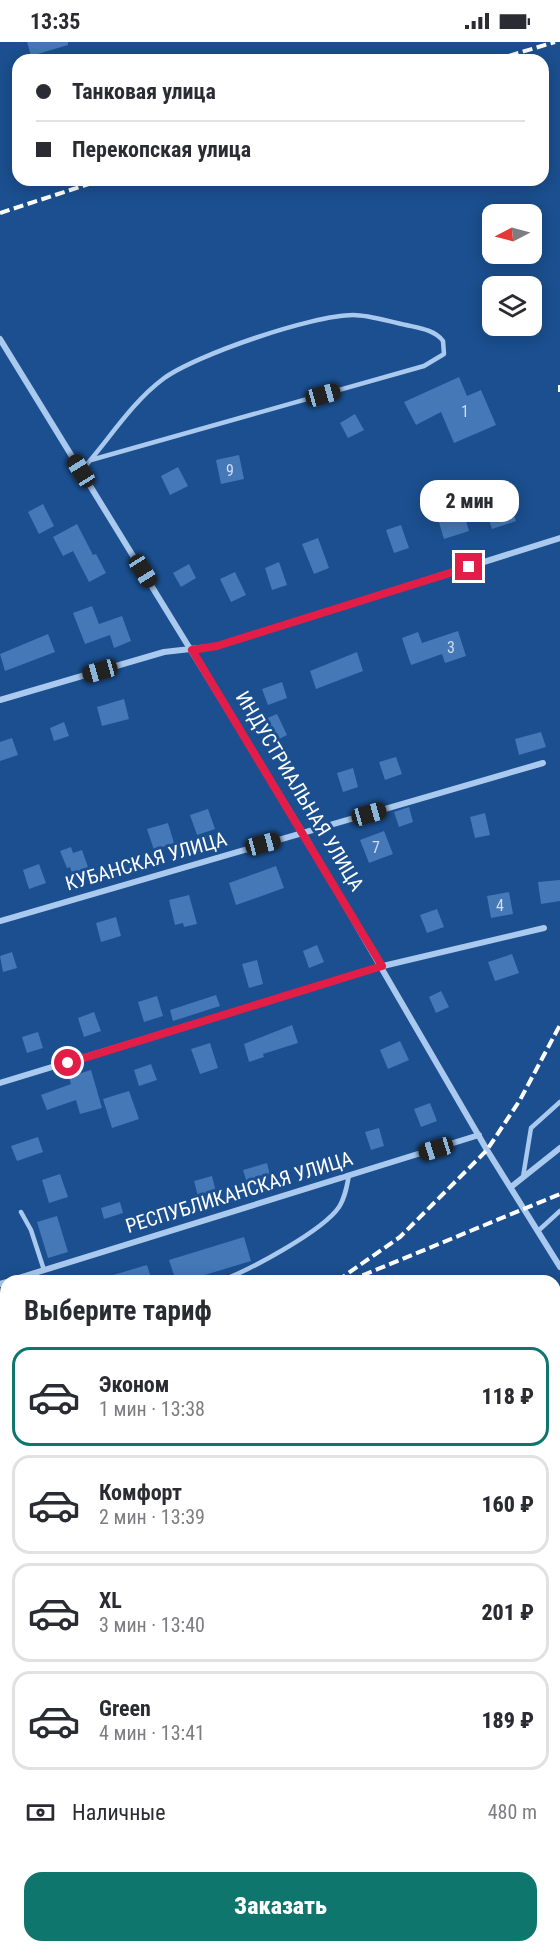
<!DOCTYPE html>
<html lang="ru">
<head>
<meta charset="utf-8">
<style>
	:root { --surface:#fff; --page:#f7f7f7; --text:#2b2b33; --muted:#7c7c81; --line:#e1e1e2; --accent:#0f766e }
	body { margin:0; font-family:"Roboto Condensed",sans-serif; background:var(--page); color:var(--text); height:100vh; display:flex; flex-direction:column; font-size:22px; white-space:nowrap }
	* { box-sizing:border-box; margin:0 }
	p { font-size:20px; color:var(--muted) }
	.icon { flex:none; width:33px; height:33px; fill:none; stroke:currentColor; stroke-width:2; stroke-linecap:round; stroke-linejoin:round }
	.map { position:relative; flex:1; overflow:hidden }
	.details { position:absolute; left:0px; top:1233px; width:561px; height:678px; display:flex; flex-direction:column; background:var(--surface); border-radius:18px 18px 0 0; box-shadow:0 3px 15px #0003 }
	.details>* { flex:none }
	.hud { position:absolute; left:12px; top:12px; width:537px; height:132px; border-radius:18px; box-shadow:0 3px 15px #0003; display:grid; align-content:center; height:132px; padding:0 24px; background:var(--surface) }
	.needle { width:39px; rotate:264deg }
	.fabs { position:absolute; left:482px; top:162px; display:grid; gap:12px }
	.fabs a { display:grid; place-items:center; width:60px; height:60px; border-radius:12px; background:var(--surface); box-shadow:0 3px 15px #0003; font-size:30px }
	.end { position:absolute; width:27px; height:27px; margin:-14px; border:8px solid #e11d48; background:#fff; box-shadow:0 0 0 3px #fff }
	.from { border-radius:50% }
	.bubble { position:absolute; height:42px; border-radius:18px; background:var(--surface); box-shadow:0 3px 15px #0003; font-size:20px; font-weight:800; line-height:42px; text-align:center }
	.car { position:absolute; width:18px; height:36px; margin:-18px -9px; border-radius:8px; box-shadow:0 0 4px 2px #0007; background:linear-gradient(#222 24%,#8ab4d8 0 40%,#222 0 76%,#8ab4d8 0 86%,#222 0) }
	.hud b { display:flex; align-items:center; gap:21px; height:57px; font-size:22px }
	.hud b+b { border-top:2px solid var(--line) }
	.hud i { width:15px; height:15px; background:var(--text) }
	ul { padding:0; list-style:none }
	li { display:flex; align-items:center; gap:18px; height:99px; margin:0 12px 9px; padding:0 12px; border:3px solid var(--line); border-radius:18px }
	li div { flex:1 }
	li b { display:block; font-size:22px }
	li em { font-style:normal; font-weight:800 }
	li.selected { border-color:var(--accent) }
	li>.icon { width:54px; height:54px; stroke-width:1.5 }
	h2 { padding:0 24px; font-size:27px; line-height:72px }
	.pay { display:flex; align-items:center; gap:15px; height:66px; padding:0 24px; font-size:22px }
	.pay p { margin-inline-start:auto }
	.primary-button { display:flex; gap:12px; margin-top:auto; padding:12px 24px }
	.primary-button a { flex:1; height:69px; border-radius:18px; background:var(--accent); color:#fff; font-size:24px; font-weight:800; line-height:69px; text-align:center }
	.status { display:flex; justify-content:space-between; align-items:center; height:42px; padding:0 30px; background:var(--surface); direction:ltr }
	.status svg { height:16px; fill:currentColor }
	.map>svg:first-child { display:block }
	.building { fill:#4478b7 }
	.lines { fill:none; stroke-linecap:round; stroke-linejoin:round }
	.lane { stroke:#a9c9ee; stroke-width:4.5 }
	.street { stroke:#a9c9ee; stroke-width:6 }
	.secondary { stroke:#d6e6fa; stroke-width:12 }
	.rail { stroke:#fff; stroke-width:4; stroke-dasharray:10 4.5; stroke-linecap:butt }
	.route { stroke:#e11d48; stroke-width:8 }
	.labels { text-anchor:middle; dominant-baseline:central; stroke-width:6; stroke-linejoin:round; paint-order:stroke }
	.number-label { font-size:16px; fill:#d0dded }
	.street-label { font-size:20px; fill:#fff; stroke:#1b4f8f }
</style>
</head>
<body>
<div class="status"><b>13:35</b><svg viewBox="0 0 49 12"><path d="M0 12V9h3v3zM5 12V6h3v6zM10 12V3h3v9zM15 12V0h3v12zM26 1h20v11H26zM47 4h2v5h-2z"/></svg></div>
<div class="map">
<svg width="560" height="1911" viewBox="0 0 560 1911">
	<rect width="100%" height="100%" fill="#1b4f8f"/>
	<path class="building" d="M27,0H68V3L31,14Z
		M459,335L467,354L481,348L496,383L454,401L441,370L416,383L404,360Z
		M355,372L364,388L348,396L340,381Z
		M239,413L244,437L221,442L216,418Z
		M178,425L188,444L170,453L161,434Z
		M507,453L516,479L492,487L483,460Z
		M43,462L54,484L39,492L28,470Z
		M463,469L469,489L444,497L438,477Z
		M77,482L93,513L96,512L106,531L89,540L73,509L63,514L53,495Z
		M401,483L409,506L394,511L386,488Z
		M318,496L329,526L314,532L302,502Z
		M279,520L287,543L272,548L265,526Z
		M189,522L196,536L181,545L173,531Z
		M235,530L246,553L231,560L220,537Z
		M92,564L99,582L122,574L131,599L114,606L110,593L85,602L73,571Z
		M458,589L466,614L445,621L442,612L411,623L402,596L418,590L422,601Z
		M48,592L55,610L5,629L0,612Z
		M357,610L363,629L316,647L310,629Z
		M282,640L287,656L268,663L262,647Z
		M124,657L129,677L102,684L97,665Z
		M277,672L287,693L275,699L265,677Z
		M64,680L69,694L54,699L50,686Z
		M541,690L546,705L519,713L515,697Z
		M12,696L18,713L0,719V700Z
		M396,715L402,732L385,738L379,720Z
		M353,726L358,745L343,750L337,731Z
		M409,765L413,780L399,785L394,770Z
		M208,767L215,787L197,793L190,773Z
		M485,771L490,793L475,796L470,775Z
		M168,781L174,801L154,808L147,787Z
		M384,789L393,812L369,821L360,798Z
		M71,805L73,811L82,808L89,828L73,834L70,825L67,826L60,809Z
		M39,822L46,841L29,847L23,828Z
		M276,824L284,846L236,863L229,841Z
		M560,838V859L541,862L538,840Z
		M509,850L513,872L491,876L487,854Z
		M189,853L197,882L184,885L183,881L175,883L169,858Z
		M437,867L444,885L427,891L420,873Z
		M116,875L121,894L101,900L96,881Z
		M317,903L324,920L309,926L303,909Z
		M12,910L17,926L3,930L0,914Z
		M512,912L519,931L495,939L488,920Z
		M257,918L263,942L249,946L242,922Z
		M441,949L449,965L436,971L429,955Z
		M216,953L220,964L173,979L170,968Z
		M157,954L163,974L144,980L138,960Z
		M94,970L101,989L84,995L78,976Z
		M292,983L298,1001L263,1012L264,1015L249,1020L244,1002Z
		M38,990L43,1006L27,1011L22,995Z
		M400,999L409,1018L388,1027L380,1008Z
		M210,1001L218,1026L200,1032L191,1007Z
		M151,1022L157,1038L139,1044L134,1028Z
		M91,1028L102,1066L80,1072L76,1058L47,1068L41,1053L71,1042L69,1035Z
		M129,1049L139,1077L112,1086L103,1057Z
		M430,1061L437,1079L421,1085L414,1067Z
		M379,1086L384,1104L371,1108L365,1090Z
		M38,1095L43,1110L17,1119L11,1104Z
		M267,1121L271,1137L248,1144L243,1128Z
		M60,1132L68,1155L49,1161L42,1138Z
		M212,1134L217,1154L199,1158L194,1139Z
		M120,1160L123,1171L104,1177L101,1166Z
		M57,1174L68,1210L48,1216L37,1180Z
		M244,1195L251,1219L185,1239H176L169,1218Z
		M147,1223L152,1239H103V1236Z"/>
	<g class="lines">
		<path class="lane" d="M81,429C108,399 131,361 163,337C195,313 313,273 353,273C370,273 390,280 406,283C419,286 435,288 443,299L444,312L424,324L91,418
			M523,1135L531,1086L560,1060
			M21,1170L31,1188L44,1228
			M538,1189L560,1169
			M220,1239C248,1229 323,1189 339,1165C345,1156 347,1144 349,1133
			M0,1296L6,1295
			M555,1411L560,1413
			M555,1540H560
			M555,1704L560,1705
			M0,1730L6,1731"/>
		<path class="street" d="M0,297L303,791L487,1108L560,1225
			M0,658L164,610L217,604L560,496
			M0,879L543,721
			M0,1041L383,924L544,886
			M511,1145L560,1106
			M9,1239L479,1093
			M0,1242L6,1240"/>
		<path class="secondary" d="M555,1666L560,1627
			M523,1911V1905"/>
		<path class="rail" d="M495,18L555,0
			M0,171L101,138
			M560,343V350
			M337,1239L400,1195L487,1108L520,1058L560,983
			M349,1239L560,1152
			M0,1362L6,1360
			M0,1386L6,1383
			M0,1436L6,1434
			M555,1491L560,1493
			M0,1827L6,1829"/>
	</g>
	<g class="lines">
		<path class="route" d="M68,1021L382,924L192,608L217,604L469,525"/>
	</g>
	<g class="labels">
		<g class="number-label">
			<text x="465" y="369">1</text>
			<text x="230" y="428">9</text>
			<text x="451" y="605">3</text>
			<text x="376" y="805">7</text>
			<text x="500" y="863">4</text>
		</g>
		<g class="street-label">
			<text transform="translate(300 749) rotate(59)">ИНДУСТРИАЛЬНАЯ УЛИЦА</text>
			<text transform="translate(146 819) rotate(-16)">КУБАНСКАЯ УЛИЦА</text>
			<text transform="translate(239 1150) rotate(-17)">РЕСПУБЛИКАНСКАЯ УЛИЦА</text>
		</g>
	</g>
</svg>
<div class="fabs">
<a><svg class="needle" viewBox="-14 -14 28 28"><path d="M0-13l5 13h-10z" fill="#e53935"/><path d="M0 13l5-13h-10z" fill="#7c7c81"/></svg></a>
<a><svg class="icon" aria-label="layers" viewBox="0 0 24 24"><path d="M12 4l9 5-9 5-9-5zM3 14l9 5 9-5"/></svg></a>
</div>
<i class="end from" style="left:68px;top:1021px"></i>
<i class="end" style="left:469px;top:525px"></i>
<div class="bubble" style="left:420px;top:438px;width:99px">2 мин</div>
<i class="car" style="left:323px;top:353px;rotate:74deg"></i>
<i class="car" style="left:81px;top:429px;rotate:328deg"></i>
<i class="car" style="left:143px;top:529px;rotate:148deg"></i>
<i class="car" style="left:100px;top:629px;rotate:254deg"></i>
<i class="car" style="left:369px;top:772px;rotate:74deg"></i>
<i class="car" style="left:263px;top:802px;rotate:75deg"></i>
<i class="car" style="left:436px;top:1107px;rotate:253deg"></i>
<div class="hud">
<b><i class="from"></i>Танковая улица</b>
<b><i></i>Перекопская улица</b>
</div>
<section class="details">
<h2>Выберите тариф</h2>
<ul>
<li class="selected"><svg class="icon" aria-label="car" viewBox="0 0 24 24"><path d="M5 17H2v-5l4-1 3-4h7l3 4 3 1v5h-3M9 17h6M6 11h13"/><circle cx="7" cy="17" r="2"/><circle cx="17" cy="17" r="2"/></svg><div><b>Эконом</b><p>1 мин · 13:38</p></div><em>118 ₽</em></li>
<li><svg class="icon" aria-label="car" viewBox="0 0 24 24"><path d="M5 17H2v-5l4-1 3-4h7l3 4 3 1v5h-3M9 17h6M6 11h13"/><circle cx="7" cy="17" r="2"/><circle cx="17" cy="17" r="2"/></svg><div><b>Комфорт</b><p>2 мин · 13:39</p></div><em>160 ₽</em></li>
<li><svg class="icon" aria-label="car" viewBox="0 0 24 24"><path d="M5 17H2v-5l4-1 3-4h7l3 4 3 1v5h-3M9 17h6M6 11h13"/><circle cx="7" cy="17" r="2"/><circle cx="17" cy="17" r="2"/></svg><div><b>XL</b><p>3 мин · 13:40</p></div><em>201 ₽</em></li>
<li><svg class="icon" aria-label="car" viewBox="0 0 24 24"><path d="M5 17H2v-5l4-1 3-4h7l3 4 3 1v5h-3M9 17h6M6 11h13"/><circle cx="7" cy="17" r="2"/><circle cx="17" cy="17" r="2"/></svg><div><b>Green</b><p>4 мин · 13:41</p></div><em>189 ₽</em></li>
</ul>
<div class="pay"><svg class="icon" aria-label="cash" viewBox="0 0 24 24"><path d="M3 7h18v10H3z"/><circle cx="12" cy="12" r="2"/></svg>Наличные<p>480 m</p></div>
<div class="primary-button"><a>Заказать</a></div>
</section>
</div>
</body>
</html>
